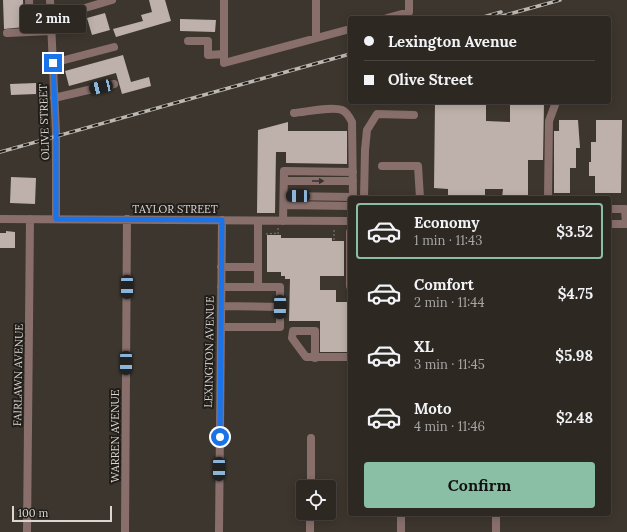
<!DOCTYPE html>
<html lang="en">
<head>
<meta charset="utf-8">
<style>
	:root { --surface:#2e2822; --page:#3a342f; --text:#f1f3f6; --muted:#a7a6a5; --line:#494440; --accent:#8abfa5 }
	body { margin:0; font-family:Lora,serif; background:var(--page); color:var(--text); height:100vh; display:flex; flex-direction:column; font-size:15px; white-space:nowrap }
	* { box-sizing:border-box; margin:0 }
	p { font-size:13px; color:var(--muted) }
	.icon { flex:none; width:22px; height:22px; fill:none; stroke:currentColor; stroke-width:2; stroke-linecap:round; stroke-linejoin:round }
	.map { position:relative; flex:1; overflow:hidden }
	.panel { position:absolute; left:348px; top:196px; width:263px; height:320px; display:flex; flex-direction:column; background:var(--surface); border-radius:4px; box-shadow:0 2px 10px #0003,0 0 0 1px var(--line) }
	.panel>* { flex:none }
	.guide { position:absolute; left:348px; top:16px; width:263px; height:88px; border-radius:4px; box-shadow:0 2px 10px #0003,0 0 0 1px var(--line); display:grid; align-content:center; height:88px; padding:0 16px; background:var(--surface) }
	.controls { position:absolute; left:296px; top:480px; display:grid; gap:8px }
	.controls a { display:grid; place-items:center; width:40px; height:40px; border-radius:4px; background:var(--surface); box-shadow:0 2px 10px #0003,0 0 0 1px var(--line); font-size:20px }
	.scale { position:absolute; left:12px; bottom:10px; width:100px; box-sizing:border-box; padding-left:4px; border:2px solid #dbd6d1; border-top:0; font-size:11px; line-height:14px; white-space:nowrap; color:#dbd6d1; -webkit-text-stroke:3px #211e1a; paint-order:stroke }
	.end { position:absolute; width:18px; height:18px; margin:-9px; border:5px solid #1a73e8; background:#fff; box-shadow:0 0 0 2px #fff }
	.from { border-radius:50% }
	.bubble { position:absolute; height:28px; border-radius:4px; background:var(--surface); box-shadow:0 2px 10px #0003,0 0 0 1px var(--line); font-size:13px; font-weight:700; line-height:28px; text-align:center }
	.car { position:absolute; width:12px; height:24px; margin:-12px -6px; border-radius:5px; box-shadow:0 0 3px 1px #0007; background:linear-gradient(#222 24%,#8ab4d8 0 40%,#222 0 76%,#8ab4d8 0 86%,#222 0) }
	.guide b { display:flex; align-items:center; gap:14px; height:38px; font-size:15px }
	.guide b+b { border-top:1px solid var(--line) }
	.guide i { width:10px; height:10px; background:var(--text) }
	ul { padding:7px 0 0; list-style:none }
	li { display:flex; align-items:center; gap:12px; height:56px; margin:0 8px 6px; padding:0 8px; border:2px solid transparent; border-radius:4px }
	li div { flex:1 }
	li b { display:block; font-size:15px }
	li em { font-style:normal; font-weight:700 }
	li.selected { border-color:var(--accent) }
	li>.icon { width:36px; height:36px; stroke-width:1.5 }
	.button { display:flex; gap:8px; margin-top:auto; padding:8px 16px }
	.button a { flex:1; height:46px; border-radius:4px; background:var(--accent); color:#111; font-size:16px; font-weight:700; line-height:46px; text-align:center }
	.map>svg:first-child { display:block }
	.building { fill:#beb1ab }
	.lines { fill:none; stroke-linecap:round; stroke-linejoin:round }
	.path { stroke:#827c75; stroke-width:1; stroke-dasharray:2 2; stroke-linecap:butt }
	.minor { stroke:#886f6b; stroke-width:8 }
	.rail-casing { stroke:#bcb7b1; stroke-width:3.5 }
	.rail { stroke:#211e1a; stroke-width:2; stroke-dasharray:6; stroke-linecap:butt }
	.oneway { fill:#3b322e }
	.route { stroke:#1a73e8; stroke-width:5 }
	.labels { text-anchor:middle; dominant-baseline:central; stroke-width:4; stroke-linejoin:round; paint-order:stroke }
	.street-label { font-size:11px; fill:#dbd6d1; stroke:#211e1a }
</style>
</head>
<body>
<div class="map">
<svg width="627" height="532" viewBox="0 0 627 532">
	<rect width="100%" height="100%" fill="#3d362e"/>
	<path class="building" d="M3,0H23L24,27L4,29Z
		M149,0H165L171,21L116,37L113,29L143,21L141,15L152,12Z
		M105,13L110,30L92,35L87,18Z
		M180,19L216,20L215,32L180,31Z
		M123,55L131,82L149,77L151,86L122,94L116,73L69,86L65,71Z
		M36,83V94L11,95L10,84Z
		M435,102H486V121L510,122V102H544L543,160H528V198H502L503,189H485V198H448V189L434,188Z
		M559,120H578L580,148H576V168H570V193H554V131H559Z
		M596,120H622L621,193H595V176H589V162H591V142H596Z
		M288,122V131H347V164L286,163V152H276L275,213H257L258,130Z
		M11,177L36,178L35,204L10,203Z
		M6,231L15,232V248H0V233H6Z
		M267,235H281V238H332V241H344V276H320V290H336V302H350V352H320V321H289L290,279H285V276H281V272H267Z"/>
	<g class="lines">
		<path class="path" d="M278,228V235
			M266,234L278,233
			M334,240V228"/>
		<path class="minor" d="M50,0L56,132V219
			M224,0V63L350,29
			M51,18L67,17L85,8L112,0
			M387,18L409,12V0
			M30,32L51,31
			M7,33L30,32L29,0
			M316,38V0
			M188,41H208V55L224,54
			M53,63L114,47
			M54,98L114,84
			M294,113C306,112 332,106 342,110C347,112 350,118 352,122L353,198
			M382,166H418L420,198
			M284,181H353
			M284,196L353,197
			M364,198L365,150L367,130L377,114L414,115
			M548,198L549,121L556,102
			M284,205L350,206
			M609,209H625L626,224
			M0,219L350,221
			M283,221L284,171L353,172
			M609,224H627
			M350,232V286
			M221,267H258
			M221,287H258V221
			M258,287H280V307
			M221,327H280V307L221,306
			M315,358V331H293L292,338L306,357H350
			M311,487V438
			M27,532L30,219
			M125,532L127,219
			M219,532L222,220
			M310,532V513
			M401,532V514
			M496,532V514"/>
		<defs>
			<path id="rail" d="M480,18L501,12
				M495,18L560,0
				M0,152L350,54"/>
		</defs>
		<use href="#rail" class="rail-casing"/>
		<use href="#rail" class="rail"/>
	</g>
	<defs><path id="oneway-solid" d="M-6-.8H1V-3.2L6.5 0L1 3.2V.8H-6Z"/></defs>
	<use class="oneway" href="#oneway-solid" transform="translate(318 181)"/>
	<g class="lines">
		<path class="route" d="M53,63L56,132V219L222,220L220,437"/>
	</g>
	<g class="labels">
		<g class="street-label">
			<text transform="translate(44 122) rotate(-92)">OLIVE STREET</text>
			<text x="175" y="209">TAYLOR STREET</text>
			<text transform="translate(209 352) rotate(-89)">LEXINGTON AVENUE</text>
			<text transform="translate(18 375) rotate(-89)">FAIRLAWN AVENUE</text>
			<text transform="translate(115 436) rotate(-90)">WARREN AVENUE</text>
		</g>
	</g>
</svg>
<div class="controls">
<a><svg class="icon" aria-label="locate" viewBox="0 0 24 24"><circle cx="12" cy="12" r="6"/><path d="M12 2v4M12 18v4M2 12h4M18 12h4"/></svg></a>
</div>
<div class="scale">100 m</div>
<i class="end from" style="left:220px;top:437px"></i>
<i class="end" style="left:53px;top:63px"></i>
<div class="bubble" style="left:20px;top:5px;width:66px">2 min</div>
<i class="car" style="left:101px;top:87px;rotate:257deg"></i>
<i class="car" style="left:298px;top:196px;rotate:271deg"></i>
<i class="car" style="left:127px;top:287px;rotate:180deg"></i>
<i class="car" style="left:280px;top:307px;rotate:181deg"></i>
<i class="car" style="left:126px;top:363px;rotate:180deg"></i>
<i class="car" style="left:219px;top:469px;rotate:180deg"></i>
<div class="guide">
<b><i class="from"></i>Lexington Avenue</b>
<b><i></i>Olive Street</b>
</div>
<section class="panel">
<ul>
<li class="selected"><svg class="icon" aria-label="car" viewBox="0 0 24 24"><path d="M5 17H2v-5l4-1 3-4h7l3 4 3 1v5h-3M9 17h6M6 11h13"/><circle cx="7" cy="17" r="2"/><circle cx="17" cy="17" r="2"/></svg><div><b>Economy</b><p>1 min · 11:43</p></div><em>$3.52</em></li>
<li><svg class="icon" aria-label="car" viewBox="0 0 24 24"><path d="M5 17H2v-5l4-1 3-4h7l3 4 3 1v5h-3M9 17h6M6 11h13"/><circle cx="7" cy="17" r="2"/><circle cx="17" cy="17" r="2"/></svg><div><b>Comfort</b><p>2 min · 11:44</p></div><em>$4.75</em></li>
<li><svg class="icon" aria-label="car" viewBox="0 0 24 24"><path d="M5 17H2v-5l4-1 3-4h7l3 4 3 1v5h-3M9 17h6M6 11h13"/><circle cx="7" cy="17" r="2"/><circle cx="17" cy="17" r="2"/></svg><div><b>XL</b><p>3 min · 11:45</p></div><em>$5.98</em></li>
<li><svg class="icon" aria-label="car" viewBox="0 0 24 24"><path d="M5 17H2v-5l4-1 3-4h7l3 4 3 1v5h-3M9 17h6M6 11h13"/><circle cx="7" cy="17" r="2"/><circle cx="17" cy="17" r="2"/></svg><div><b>Moto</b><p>4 min · 11:46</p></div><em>$2.48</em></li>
</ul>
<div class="button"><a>Confirm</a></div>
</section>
</div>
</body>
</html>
